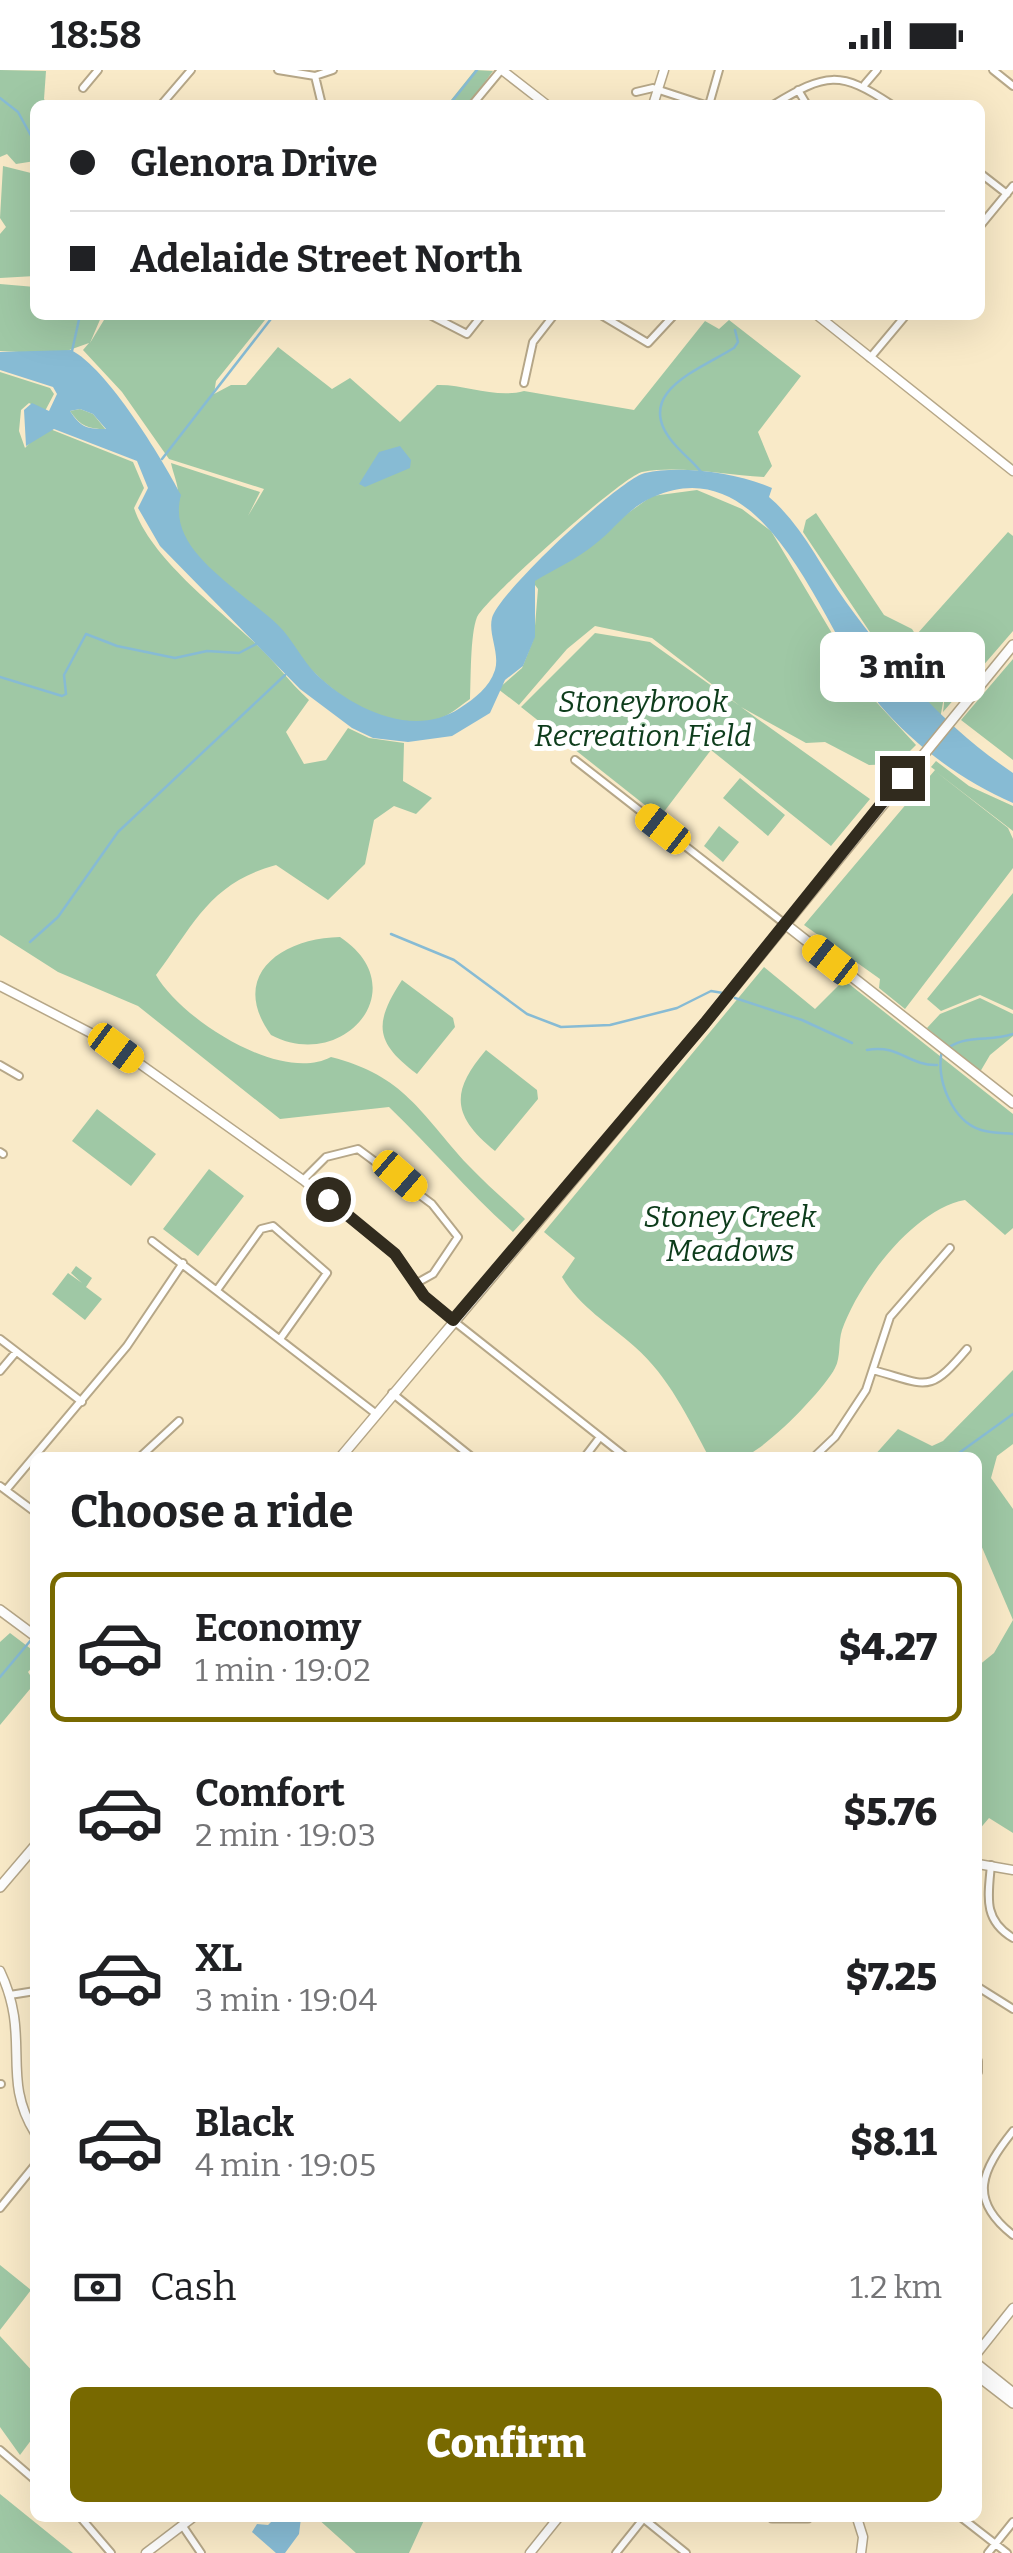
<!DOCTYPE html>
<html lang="en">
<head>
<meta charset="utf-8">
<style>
	:root { --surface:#fff; --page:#f6f6f6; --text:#202124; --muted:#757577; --line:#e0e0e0; --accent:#786900 }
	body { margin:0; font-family:Bitter,serif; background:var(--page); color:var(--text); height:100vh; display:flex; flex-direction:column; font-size:38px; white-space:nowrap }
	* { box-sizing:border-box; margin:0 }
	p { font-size:32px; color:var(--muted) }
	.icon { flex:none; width:55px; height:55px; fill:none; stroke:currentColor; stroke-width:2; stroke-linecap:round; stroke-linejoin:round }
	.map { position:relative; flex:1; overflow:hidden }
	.sheet { position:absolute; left:30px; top:1382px; width:952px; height:1070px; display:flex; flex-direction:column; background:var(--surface); border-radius:15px; box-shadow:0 10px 40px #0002 }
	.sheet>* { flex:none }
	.hud { position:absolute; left:30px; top:30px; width:955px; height:220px; border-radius:15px; box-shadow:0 10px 40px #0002; display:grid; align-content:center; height:220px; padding:0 40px; background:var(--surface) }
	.end { position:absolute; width:45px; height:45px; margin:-22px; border:12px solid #312b1e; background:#fff; box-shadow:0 0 0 5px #fff }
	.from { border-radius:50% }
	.bubble { position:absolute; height:70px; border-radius:15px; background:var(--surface); box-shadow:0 10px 40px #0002; font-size:32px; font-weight:800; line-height:70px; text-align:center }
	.car { position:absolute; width:30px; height:60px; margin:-30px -15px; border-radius:12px; box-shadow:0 0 8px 2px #0007; background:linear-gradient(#f5c518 24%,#345 0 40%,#f5c518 0 76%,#345 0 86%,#f5c518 0) }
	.hud b { display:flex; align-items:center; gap:35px; height:95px; font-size:38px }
	.hud b+b { border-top:2px solid var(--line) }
	.hud i { width:25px; height:25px; background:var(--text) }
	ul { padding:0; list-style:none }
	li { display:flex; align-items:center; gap:30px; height:150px; margin:0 20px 15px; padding:0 20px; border:5px solid transparent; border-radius:15px }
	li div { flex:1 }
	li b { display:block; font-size:38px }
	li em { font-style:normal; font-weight:800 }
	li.current { border-color:var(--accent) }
	li>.icon { width:90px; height:90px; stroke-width:1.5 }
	h2 { padding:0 40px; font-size:45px; line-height:120px }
	.pay { display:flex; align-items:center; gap:25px; height:110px; padding:0 40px; font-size:38px }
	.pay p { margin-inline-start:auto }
	.action { display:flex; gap:20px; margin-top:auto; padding:20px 40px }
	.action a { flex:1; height:115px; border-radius:15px; background:var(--accent); color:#fff; font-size:40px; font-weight:800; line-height:115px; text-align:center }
	.status { display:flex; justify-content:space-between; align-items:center; height:70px; padding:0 50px; background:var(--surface); direction:ltr }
	.status svg { height:28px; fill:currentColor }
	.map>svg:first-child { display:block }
	.green { fill:#9fc8a5 }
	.water { fill:#87bbd4; fill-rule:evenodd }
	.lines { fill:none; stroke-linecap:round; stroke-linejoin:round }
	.stream { stroke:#87bbd4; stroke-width:2.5 }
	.minor-casing { stroke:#b6a788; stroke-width:10 }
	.tertiary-casing { stroke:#b6a788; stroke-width:11 }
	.secondary-casing { stroke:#b6a788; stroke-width:12 }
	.minor { stroke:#fff; stroke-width:6 }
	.tertiary { stroke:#fff; stroke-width:8 }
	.secondary { stroke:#fff; stroke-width:9 }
	.route { stroke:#312b1e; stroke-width:12 }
	.labels { text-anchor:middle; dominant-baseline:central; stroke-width:10; stroke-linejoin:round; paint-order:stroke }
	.park-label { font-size:30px; font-style:italic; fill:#0d3c1b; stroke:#fff }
</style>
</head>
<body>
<div class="status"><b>18:58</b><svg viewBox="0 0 49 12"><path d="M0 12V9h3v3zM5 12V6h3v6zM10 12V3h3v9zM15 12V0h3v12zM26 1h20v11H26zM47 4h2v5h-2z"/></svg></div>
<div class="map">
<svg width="1013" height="2483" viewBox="0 0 1013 2483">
	<rect width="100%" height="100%" fill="#f9eac8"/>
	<path class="green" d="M0,0L46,1L44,29L48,35H35V91L16,94L7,84L0,87Z
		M475,0L493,1L468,35H447Z
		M3,96L35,104V206L0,208V164L6,157L0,148Z
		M0,214L35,217V245H102L90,273L107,245H269L216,311L214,324L231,315H246L278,277L332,319L350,308L400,352L437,315C465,314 496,329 524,321L634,340L705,251L719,259L729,250L801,306L758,362L772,396L764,407C725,405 680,395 642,402C622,407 487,527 477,547C470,565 471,610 470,629C461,635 449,646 438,649C360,669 303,590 257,542C232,517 200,499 182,467C173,450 179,439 178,423C178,414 173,403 171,393L260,422L248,446L264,419L169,389L122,322L83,280L89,273L58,284L0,281Z
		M0,302L50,318L54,324L45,341L29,333L21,340L19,361L25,378L39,363L50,359L133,392L144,418L134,438C150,487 217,538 254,572C274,590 289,612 309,630L286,662L304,694L326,690L348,658L369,668L404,673L403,711L432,728L416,744L394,736L374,750L365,794L328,830L276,795C210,813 195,853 156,905C181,949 281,1014 331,987C405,1006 420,1043 468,1095C486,1114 506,1131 525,1149L513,1162C468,1122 433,1079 389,1037L280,1049L138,936L58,902L0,865Z
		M80,339L93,344L106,360C87,357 82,358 70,341Z
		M697,420L742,439L771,461L867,622L916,675L897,694L869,695L825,672L806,673L741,637L870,729L831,776L711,680L660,747L521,637L595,563L650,572L740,636L652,568L595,556L567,579L519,635L498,619L522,598L534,568L538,519L532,511L652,426Z
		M816,443L884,545L912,559L935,595L944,627L940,649L898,604L803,462L806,450Z
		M1008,462L1013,466V561L943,642C949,608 928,593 917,564Z
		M1013,589V690L961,650Z
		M936,691L969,716L1013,736V761L935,701L1008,758L1013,769V798L905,939L879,918L880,909L804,855L935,700L931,697Z
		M740,708L785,745L768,766L723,728Z
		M719,756L739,772L723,792L704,776Z
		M1013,823V940L980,925L941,941L927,929Z
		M340,867C417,918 343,1003 271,965C228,906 281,868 340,867Z
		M764,897L815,939L844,910L1013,1044V1158L1005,1165L965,1130C914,1139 859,1212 842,1260C838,1272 841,1287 835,1298C824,1320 763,1383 740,1388C730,1389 719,1388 709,1387C688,1348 669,1307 635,1277C608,1253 581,1238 562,1207L575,1188L544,1162Z
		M402,910L453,948L455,957L417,1004C374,972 374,953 402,910Z
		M980,928L1013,944V966L990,985L980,1002L927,958L940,944Z
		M486,980L537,1020L538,1029L495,1081C452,1046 450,1022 486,980Z
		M97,1039L156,1084L131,1116L72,1071Z
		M209,1099L244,1126L198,1186L163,1159Z
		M76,1196L92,1208L86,1217L102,1229L85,1250L52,1224L68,1203L82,1213L71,1203Z
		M1013,1300V1374L997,1386L991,1408L1013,1439V1763L989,1748L978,1761V1596L994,1583L1013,1550L978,1468V1388L873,1387L898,1359L932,1376L943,1371Z
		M10,1563L35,1582V1594L28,1602L35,1613L0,1655V1572Z
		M0,2195L31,2220L0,2260Z
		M0,2266L35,2304V2365L20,2385L0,2357Z
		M0,2424L73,2483H0Z
		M317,2448H425L409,2483H356Z"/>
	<path class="water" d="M71,280C107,298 162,388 181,425C169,468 210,498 238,522C251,533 267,544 279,556C293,570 302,590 316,604C352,639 414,669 460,638C475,628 489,618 495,600C500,583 488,564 492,548C498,523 621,408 645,403C681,395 738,403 772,418L769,427C803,456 820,496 846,532C895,599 944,656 1013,703V733C962,711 915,676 879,634C825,568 771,374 653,427C628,438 615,459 594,475C577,489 555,499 535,511V567L523,596L505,610L490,643L452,666L408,672L373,668L352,658L300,619L160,476L138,438L148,418L137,391L54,359L26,376L24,340L32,333L49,341L57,324L53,317L0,300V282ZM80,339L93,344L106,359C88,359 81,358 70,341Z
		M400,376L411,390L410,398L365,417L359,414L379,382Z
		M275,2448H301L299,2464L285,2483H276L252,2462L257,2454L268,2455Z"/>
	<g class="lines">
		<path class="stream" d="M0,28L18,42L35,73
			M449,35L477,0
			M72,281L80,245
			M162,389L274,245
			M704,406C696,394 687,388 677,377C628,325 696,301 734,278L738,272L735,260
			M0,607L62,626L66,624L64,605L86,564L117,576L175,588L207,581L239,583L256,574
			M391,864L454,890L527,944L561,957L610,955L677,938L711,921L723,923
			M30,872L58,847L118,762L285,605
			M735,928L802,950L852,973
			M949,977C970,964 991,972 1013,964
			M867,980C899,974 909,996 937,995
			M942,981C935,1008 952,1051 981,1060C991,1063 1003,1063 1013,1064
			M952,1388L1013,1344
			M0,1607L31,1570"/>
		<defs>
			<path id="minor" d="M278,0L315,6L333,0
				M993,0L1013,16
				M315,6L322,35
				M865,14L877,0
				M83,18L98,0
				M798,20L807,35
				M636,22L653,18L705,35
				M161,35L191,0
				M472,35L501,0
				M709,35L719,0
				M773,35C826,3 840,0 892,35
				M980,103L1007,124
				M980,156L1013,116
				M430,245L467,264L482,245
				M601,245L648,273L674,245
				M870,288L906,245
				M524,313L533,272L554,245
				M575,690L785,854
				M0,995L19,1006
				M0,1082L3,1084
				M303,1110L326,1087L358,1079L432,1134L458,1167L433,1204L415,1214
				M152,1171L375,1343
				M217,1220L261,1159L273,1156L327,1203L280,1269
				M455,1252L627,1388
				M0,1269L82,1332
				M873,1300C928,1315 928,1325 967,1279
				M0,1301L16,1282
				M392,1323L473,1388
				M139,1388L179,1351
				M584,1388L600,1367
				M813,1388L835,1367L866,1320L890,1247L950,1178
				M0,1416L35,1442
				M6,1420L127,1276L183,1193
				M991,1795C988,1827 983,1850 1013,1868
				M978,1917L1013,1939
				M10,1925L35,1921
				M978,1991V2002
				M0,2014H1
				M1013,2061C982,2100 967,2129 1013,2165
				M0,2138L35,2095
				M0,2380L35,2410
				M81,2448L111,2483
				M962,2448L1007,2483
				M644,2449L686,2483
				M182,2455L201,2483
				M616,2483L644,2448
				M988,2483L1013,2452"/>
			<path id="tertiary" d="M502,0L547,35
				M653,35L664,0
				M817,245L1013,401
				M0,916L112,974L303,1110L395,1184L425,1227L453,1250
				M978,1794L1013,1800
				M0,1901C32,1968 0,2007 35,2063
				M978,2282L1013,2238
				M772,2448H808
				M857,2448L863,2467L861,2483
				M146,2483L192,2448
				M530,2483L558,2448"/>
			<path id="secondary" d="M785,854L1013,1033
				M340,1388L705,953L1013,575
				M0,1540L35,1566
				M0,1817L35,1776
				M978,2295L1013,2323
				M978,2306L1013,2333"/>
		</defs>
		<use href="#minor" class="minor-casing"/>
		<use href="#tertiary" class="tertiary-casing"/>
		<use href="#secondary" class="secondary-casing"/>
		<use href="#minor" class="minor"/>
		<use href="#tertiary" class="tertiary"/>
		<use href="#secondary" class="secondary"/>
	</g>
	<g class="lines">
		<path class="route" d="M328,1129L395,1184L424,1226L453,1250L705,953L902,708"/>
	</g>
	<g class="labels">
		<g class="park-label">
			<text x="643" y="632">Stoneybrook<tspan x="643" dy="34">Recreation Field</tspan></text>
			<text x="730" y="1147">Stoney Creek<tspan x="730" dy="34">Meadows</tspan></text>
		</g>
	</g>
</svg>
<i class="end from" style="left:328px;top:1129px"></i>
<i class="end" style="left:902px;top:708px"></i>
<div class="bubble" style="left:820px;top:562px;width:165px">3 min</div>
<i class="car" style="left:663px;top:759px;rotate:308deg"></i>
<i class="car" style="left:830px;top:890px;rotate:308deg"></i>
<i class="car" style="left:116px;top:978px;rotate:127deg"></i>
<i class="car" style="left:400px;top:1106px;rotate:131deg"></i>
<div class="hud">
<b><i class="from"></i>Glenora Drive</b>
<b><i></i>Adelaide Street North</b>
</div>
<section class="sheet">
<h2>Choose a ride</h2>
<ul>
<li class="current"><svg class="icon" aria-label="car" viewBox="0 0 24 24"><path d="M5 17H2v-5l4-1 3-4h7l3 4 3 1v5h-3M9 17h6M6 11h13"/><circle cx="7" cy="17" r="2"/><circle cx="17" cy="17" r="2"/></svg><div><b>Economy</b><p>1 min · 19:02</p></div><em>$4.27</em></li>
<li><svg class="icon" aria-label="car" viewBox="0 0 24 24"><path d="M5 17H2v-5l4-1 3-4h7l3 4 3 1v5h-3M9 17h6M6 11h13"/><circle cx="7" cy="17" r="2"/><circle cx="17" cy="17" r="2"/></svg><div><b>Comfort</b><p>2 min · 19:03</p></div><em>$5.76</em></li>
<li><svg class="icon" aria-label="car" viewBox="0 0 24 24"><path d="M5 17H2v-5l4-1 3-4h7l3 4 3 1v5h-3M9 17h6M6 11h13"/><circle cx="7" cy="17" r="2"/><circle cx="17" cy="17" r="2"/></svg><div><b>XL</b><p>3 min · 19:04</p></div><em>$7.25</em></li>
<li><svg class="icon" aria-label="car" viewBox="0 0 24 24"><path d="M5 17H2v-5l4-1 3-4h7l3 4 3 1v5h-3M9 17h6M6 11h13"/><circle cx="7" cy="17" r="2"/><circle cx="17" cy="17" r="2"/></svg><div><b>Black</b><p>4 min · 19:05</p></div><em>$8.11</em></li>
</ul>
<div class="pay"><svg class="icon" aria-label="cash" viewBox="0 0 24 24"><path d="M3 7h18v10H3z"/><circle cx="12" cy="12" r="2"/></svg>Cash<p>1.2 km</p></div>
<div class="action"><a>Confirm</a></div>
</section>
</div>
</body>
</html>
